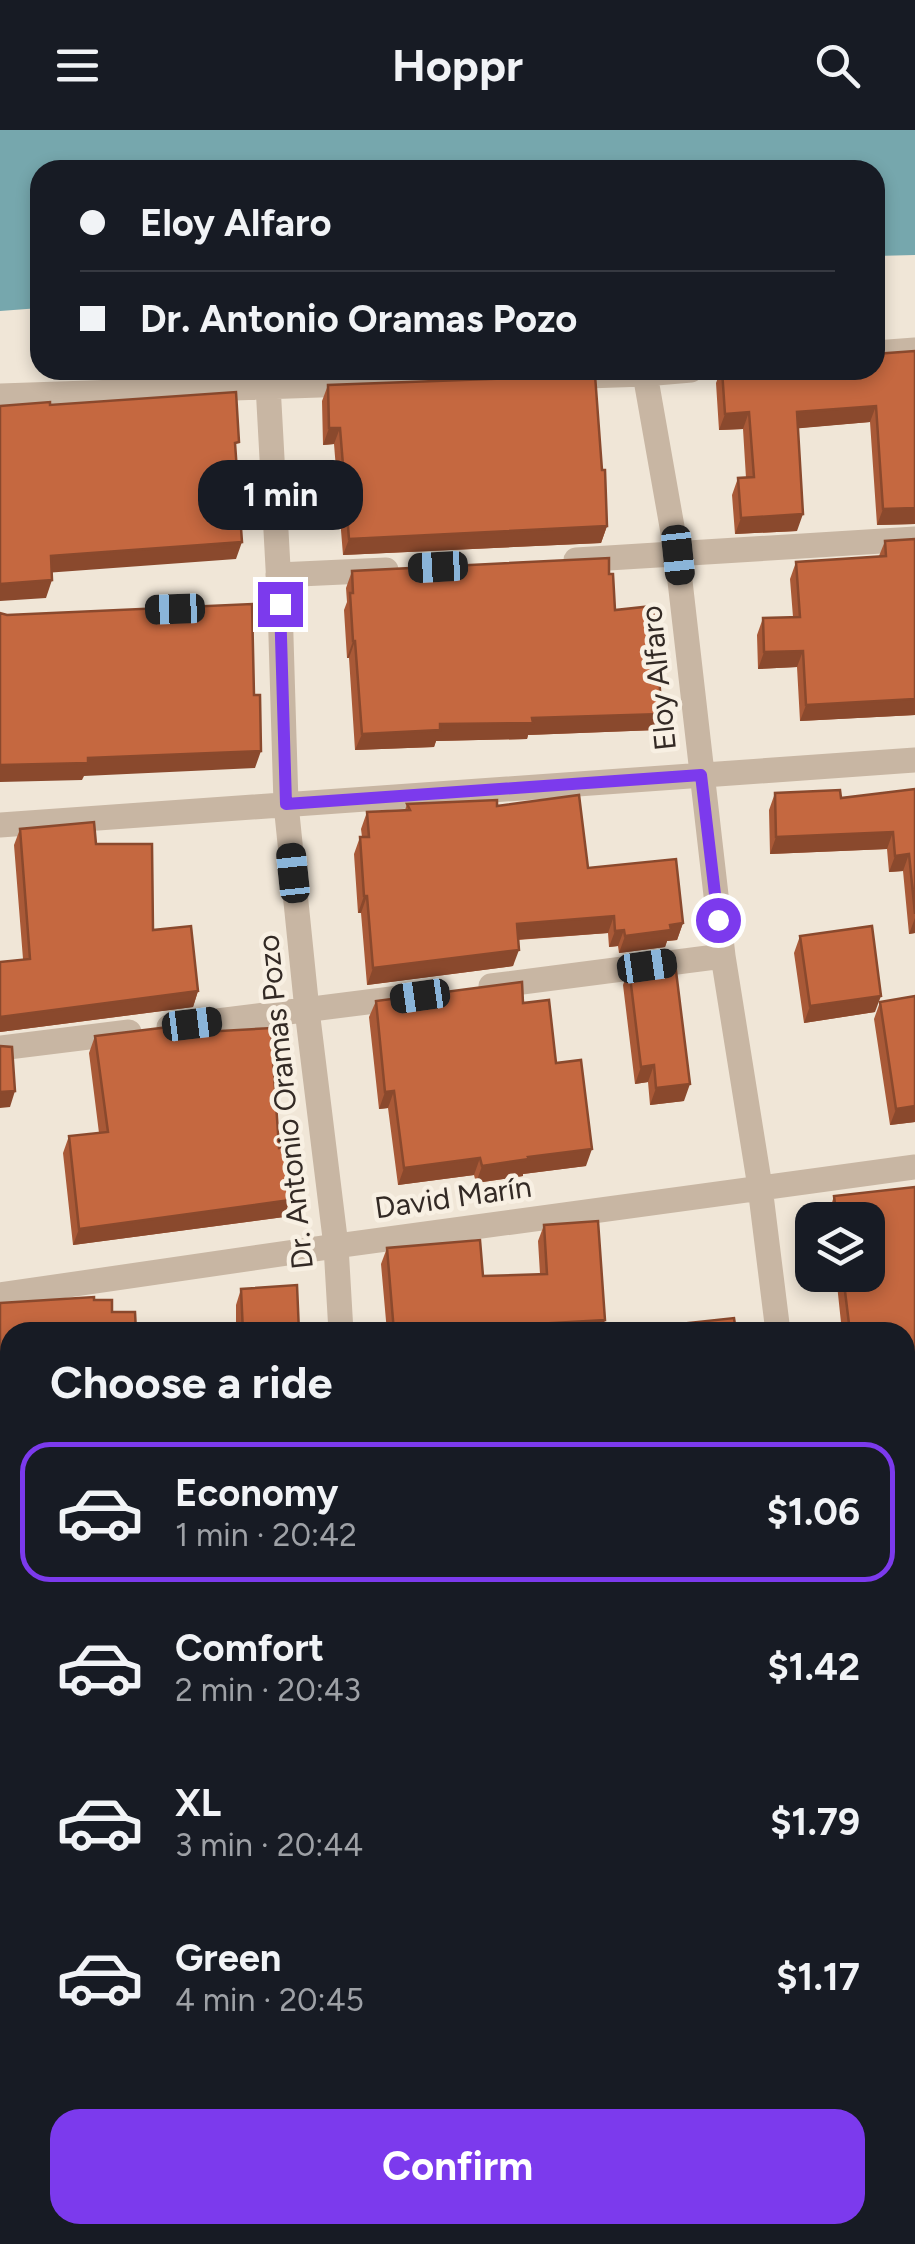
<!DOCTYPE html>
<html lang="en">
<head>
<meta charset="utf-8">
<style>
	:root { --surface:#171b24; --page:#20242c; --text:#f1f3f6; --muted:#9ea1a6; --line:#363941; --accent:#7c3aed }
	body { margin:0; font-family:Figtree,sans-serif; background:var(--page); color:var(--text); height:100vh; display:flex; flex-direction:column; font-size:38px; white-space:nowrap }
	* { box-sizing:border-box; margin:0 }
	p { font-size:32px; color:var(--muted) }
	.icon { flex:none; width:55px; height:55px; fill:none; stroke:currentColor; stroke-width:2; stroke-linecap:round; stroke-linejoin:round }
	.map { position:relative; flex:1; overflow:hidden }
	.panel { position:absolute; left:0px; top:1192px; width:915px; height:922px; display:flex; flex-direction:column; background:var(--surface); border-radius:30px 30px 0 0; box-shadow:0 5px 15px #0003 }
	.panel>* { flex:none }
	.hud { position:absolute; left:30px; top:30px; width:855px; height:220px; border-radius:30px; box-shadow:0 5px 15px #0003; display:grid; align-content:center; height:220px; padding:0 50px; background:var(--surface) }
	.controls { position:absolute; left:795px; top:1072px; display:grid; gap:20px }
	.controls a { display:grid; place-items:center; width:90px; height:90px; border-radius:20px; background:var(--surface); box-shadow:0 5px 15px #0003; font-size:50px }
	.end { position:absolute; width:45px; height:45px; margin:-22px; border:12px solid #7c3aed; background:#fff; box-shadow:0 0 0 5px #fff }
	.from { border-radius:50% }
	.bubble { position:absolute; height:70px; border-radius:30px; background:var(--surface); box-shadow:0 5px 15px #0003; font-size:32px; font-weight:700; line-height:70px; text-align:center }
	.car { position:absolute; width:30px; height:60px; margin:-30px -15px; border-radius:12px; box-shadow:0 0 8px 2px #0007; background:linear-gradient(#222 24%,#8ab4d8 0 40%,#222 0 76%,#8ab4d8 0 86%,#222 0) }
	.hud b { display:flex; align-items:center; gap:35px; height:95px; font-size:38px }
	.hud b+b { border-top:2px solid var(--line) }
	.hud i { width:25px; height:25px; background:var(--text) }
	ul { padding:0; list-style:none }
	li { display:flex; align-items:center; gap:30px; height:140px; margin:0 20px 15px; padding:0 30px; border:5px solid transparent; border-radius:30px }
	li div { flex:1 }
	li b { display:block; font-size:38px }
	li em { font-style:normal; font-weight:700 }
	li.on { border-color:var(--accent) }
	li>.icon { width:90px; height:90px; stroke-width:1.5 }
	h2 { padding:0 50px; font-size:45px; line-height:120px }
	.action { display:flex; gap:20px; margin-top:auto; padding:20px 50px }
	.action a { flex:1; height:115px; border-radius:30px; background:var(--accent); color:#fff; font-size:40px; font-weight:700; line-height:115px; text-align:center }
	header { display:flex; justify-content:space-between; align-items:center; height:130px; padding:0 50px; background:var(--surface); font-size:45px; font-weight:700 }
	.map>svg:first-child { display:block }
	.water { fill:#76a7ad }
	.lines { fill:none; stroke-linecap:round; stroke-linejoin:round }
	.minor { stroke:#c8b6a3; stroke-width:25 }
	.highway { stroke:#54453c; stroke-width:30 }
	.wall { fill:#a95937 }
	.shaded-wall { fill:#8a492d }
	.building { fill:#c56840; stroke:#8a492d; stroke-width:2.5 }
	.route { stroke:#7c3aed; stroke-width:12 }
	.labels { text-anchor:middle; dominant-baseline:central; stroke-width:9; stroke-linejoin:round; paint-order:stroke }
	.street-label { font-size:30px; fill:#332a25; stroke:#f8f0e3 }
</style>
</head>
<body>
<header><svg class="icon" aria-label="menu" viewBox="0 0 24 24"><path d="M4 6h16M4 12h16M4 18h16"/></svg>Hoppr<svg class="icon" aria-label="search" viewBox="0 0 24 24"><circle cx="10" cy="10" r="6"/><path d="M15 15l6 6"/></svg></header>
<div class="map">
<svg width="915" height="2114" viewBox="0 0 915 2114">
	<rect width="100%" height="100%" fill="#f0e6d7"/>
	<path class="water" d="M0,0H915V125L875,126V40H40V178L0,181Z"/>
	<g class="lines">
		<path class="minor" d="M875,223L915,220
			M645,244L677,425L723,826L760,1057L778,1202
			M268,255L280,474L286,674L307,880L336,1116L341,1202
			M0,266L645,244L691,240
			M576,430L915,409
			M278,445L386,440
			M0,695L915,630
			M491,856L723,826
			M169,897L407,867
			M0,918L129,902
			M0,1165L336,1116L915,1037
			M905,1406L915,1404
			M0,1515L10,1513
			M905,1943L915,2016
			M420,2105V2114"/>
		<path class="highway" d="M905,1895L915,1893
			M0,2000L10,1998"/>
	</g>
	<path class="wall" d="M915,221V394L877,395L870,292L798,298L797,401L735,404L732,365L738,348H746L743,299L719,300L716,253L721,240H875Z
		M328,255L602,340L607,396L601,413L343,425L334,314L323,315L322,271Z
		M915,409V585L800,591L797,537L758,539L757,505L763,488L793,487L790,449L796,432L879,426L885,411Z
		M352,441L609,444L615,480L662,584L656,600L528,605L527,609L436,611L434,617L355,620L349,528H347L344,480L347,472L346,458Z
		M915,659V803L909,804L903,741L889,742L887,719L770,724L769,680L775,663L841,668Z
		M407,674L497,676L588,738L683,793L677,810L667,811L665,817L619,823L618,816L609,817L608,803L518,810L513,836L367,855L361,783H358L354,724L360,707H362L361,699L367,682L405,680Z
		M20,699L96,714L153,800L198,861L193,877L0,902V832L23,829L14,715Z
		M800,806L875,882L804,893L794,823Z
		M629,838L684,971L650,975L648,952L635,954L623,855Z
		M915,866V992L890,995L874,889L880,872Z
		M376,871L523,873L556,933L586,1036L523,1044V1046L476,1053L474,1045L398,1055L388,978L379,979L369,887Z
		M203,902L284,1087L73,1115L63,1023L69,1006L99,1003L89,923L95,906Z
		M915,1057V1246L905,1247V1202H842L836,1145H868V1090H830L829,1082L834,1066Z
		M544,1095L605,1190L600,1202H387L381,1134L387,1118L483,1146L540,1144L538,1111Z
		M241,1159L299,1202H236V1175Z
		M914,1623H915V1696L908,1640Z
		M8,1705H10V1772L8,1773L2,1722Z
		M494,2105H716L713,2114H496Z"/>
	<path class="shaded-wall" d="M876,276L870,292L791,299L797,282Z
		M749,282L743,299L719,300L725,284Z
		M329,298H340L334,314L323,315Z
		M915,378V394L877,395L883,379Z
		M803,384L797,401L735,404L741,388Z
		M607,396L601,413L343,425L349,409Z
		M242,412L236,429L45,443L51,426Z
		M52,450L46,468L0,471V454Z
		M353,511H355L349,528H347Z
		M803,521L797,537L758,539L764,522Z
		M915,569V585L800,591L806,575Z
		M662,584L656,600L528,605L527,609L436,611L434,617L355,620L362,604L440,594L532,588Z
		M261,621L255,638L84,646L82,650L0,652V635L88,628Z
		M893,702L887,719L770,724L776,707Z
		M909,724L903,741L889,742L895,726Z
		M364,766H367L361,783H358Z
		M614,786L608,803L511,810L517,794Z
		M915,788V803L909,804Z
		M683,793L677,810L667,811L665,817L619,823L625,806L670,795Z
		M624,800L618,816L609,817L615,801Z
		M519,820L513,836L367,855L373,838Z
		M198,861L193,877L0,902V887L4,886Z
		M881,866L875,882L804,893L810,876Z
		M654,935L648,952L635,954L641,937Z
		M690,954L684,971L650,975L656,958Z
		M15,961L10,977L0,978V962Z
		M394,961L388,978L379,979L385,962Z
		M915,976V992L890,995L896,979Z
		M592,1019L586,1036L523,1044V1046L476,1053L482,1036L528,1027Z
		M480,1028L474,1045L398,1055L404,1038Z
		M290,1070L284,1087L73,1115L79,1099Z
		M605,1190L600,1202H534L537,1194Z
		M915,1230V1246L905,1247V1232Z
		M10,1231V1246L0,1247V1232Z
		M639,2105H716L713,2114H593V2113Z"/>
	<path class="building" d="M915,221V378L883,379L876,276L797,282L803,384L741,388L738,348L754,347L749,282L725,284L722,240H875V224Z
		M595,245L602,340H605L607,396L349,409L340,298H329L328,255Z
		M236,262L239,312L235,313L242,412L51,426L52,450L0,454V276L50,272V275Z
		M915,409V569L806,575L803,521L764,522L763,488L800,487L796,432L886,426L885,411Z
		M609,428V444H613L615,480L653,476L662,584L532,588L533,593L440,594V600L362,604L355,511H353L350,463H353L352,441Z
		M252,474L254,565H260L261,621L88,628V633L0,635V483L7,485Z
		M915,659V784L909,724L895,726L893,702L776,707L775,663L840,660L841,668Z
		M579,665L588,738L676,729L683,793L670,795L671,800L625,806L624,800L615,801L614,786L517,794L519,820L373,838L367,766H364L360,707H369L367,682L410,680L407,674L497,670V676Z
		M94,692L96,714H152L153,800L191,796L198,861L0,887V832L30,829L20,699Z
		M872,796L881,866L810,876L800,806Z
		M675,833L690,954L656,958L654,935L641,937L629,838Z
		M522,852L523,873L549,870L556,933L581,930L592,1019L528,1027L529,1029L482,1036L480,1028L404,1038L394,961L385,962L376,871Z
		M915,866V976L896,979L880,872Z
		M202,893L203,902L271,898L279,1018L285,1017L290,1070L79,1099L69,1006L108,1002L95,906Z
		M0,916L12,917L15,961L0,962Z
		M915,1057V1230L905,1232V1202H850L843,1145H868V1090H837L834,1066Z
		M598,1091L605,1190L537,1194V1202H394L387,1118L480,1110L483,1146L547,1144L544,1095Z
		M297,1155L299,1202H243L241,1159Z
		M94,1167V1170H112V1182H135L136,1202H10V1231L0,1232V1173Z
		M734,1188L736,1202H661L660,1196Z
		M506,2105H639L593,2113L594,2114H508Z
		M834,2105H875L876,2114H811Z"/>
	<g class="lines">
		<path class="route" d="M280,474L286,674L701,645L718,790"/>
	</g>
	<g class="labels">
		<g class="street-label">
			<text transform="translate(658 548) rotate(-96)">Eloy Alfaro</text>
			<text transform="translate(285 972) rotate(-96)">Dr. Antonio Oramas Pozo</text>
			<text transform="translate(453 1067) rotate(-8)">David Marín</text>
		</g>
	</g>
</svg>
<div class="controls">
<a><svg class="icon" aria-label="layers" viewBox="0 0 24 24"><path d="M12 4l9 5-9 5-9-5zM3 14l9 5 9-5"/></svg></a>
</div>
<i class="end from" style="left:718px;top:790px"></i>
<i class="end" style="left:280px;top:474px"></i>
<div class="bubble" style="left:198px;top:330px;width:165px">1 min</div>
<i class="car" style="left:678px;top:425px;rotate:174deg"></i>
<i class="car" style="left:438px;top:437px;rotate:267deg"></i>
<i class="car" style="left:175px;top:479px;rotate:268deg"></i>
<i class="car" style="left:293px;top:743px;rotate:354deg"></i>
<i class="car" style="left:647px;top:836px;rotate:82deg"></i>
<i class="car" style="left:420px;top:866px;rotate:262deg"></i>
<i class="car" style="left:192px;top:894px;rotate:83deg"></i>
<div class="hud">
<b><i class="from"></i>Eloy Alfaro</b>
<b><i></i>Dr. Antonio Oramas Pozo</b>
</div>
<section class="panel">
<h2>Choose a ride</h2>
<ul>
<li class="on"><svg class="icon" aria-label="car" viewBox="0 0 24 24"><path d="M5 17H2v-5l4-1 3-4h7l3 4 3 1v5h-3M9 17h6M6 11h13"/><circle cx="7" cy="17" r="2"/><circle cx="17" cy="17" r="2"/></svg><div><b>Economy</b><p>1 min · 20:42</p></div><em>$1.06</em></li>
<li><svg class="icon" aria-label="car" viewBox="0 0 24 24"><path d="M5 17H2v-5l4-1 3-4h7l3 4 3 1v5h-3M9 17h6M6 11h13"/><circle cx="7" cy="17" r="2"/><circle cx="17" cy="17" r="2"/></svg><div><b>Comfort</b><p>2 min · 20:43</p></div><em>$1.42</em></li>
<li><svg class="icon" aria-label="car" viewBox="0 0 24 24"><path d="M5 17H2v-5l4-1 3-4h7l3 4 3 1v5h-3M9 17h6M6 11h13"/><circle cx="7" cy="17" r="2"/><circle cx="17" cy="17" r="2"/></svg><div><b>XL</b><p>3 min · 20:44</p></div><em>$1.79</em></li>
<li><svg class="icon" aria-label="car" viewBox="0 0 24 24"><path d="M5 17H2v-5l4-1 3-4h7l3 4 3 1v5h-3M9 17h6M6 11h13"/><circle cx="7" cy="17" r="2"/><circle cx="17" cy="17" r="2"/></svg><div><b>Green</b><p>4 min · 20:45</p></div><em>$1.17</em></li>
</ul>
<div class="action"><a>Confirm</a></div>
</section>
</div>
</body>
</html>
